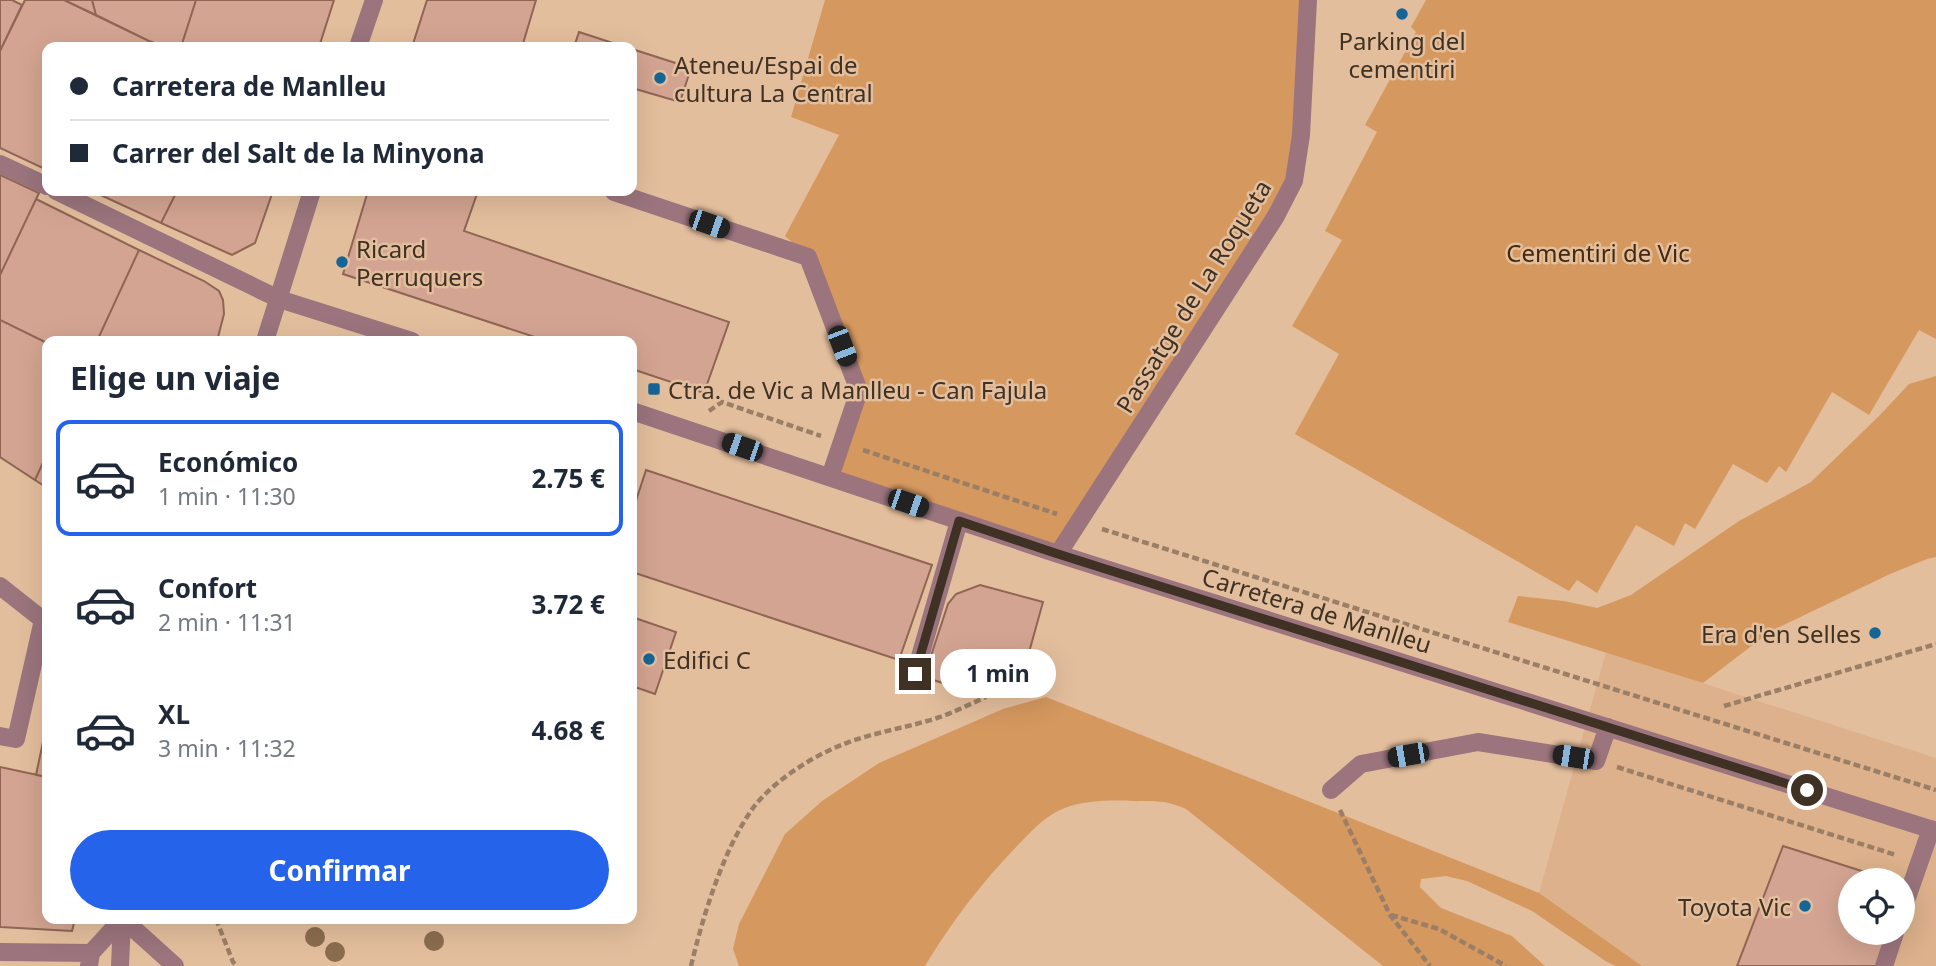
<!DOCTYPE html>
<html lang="es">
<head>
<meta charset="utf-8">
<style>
	:root { --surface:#fff; --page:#f6f6f7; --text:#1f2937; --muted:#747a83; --line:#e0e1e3; --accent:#2563eb }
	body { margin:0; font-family:"Noto Sans",sans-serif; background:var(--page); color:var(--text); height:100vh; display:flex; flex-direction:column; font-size:26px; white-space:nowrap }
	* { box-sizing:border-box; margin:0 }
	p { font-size:23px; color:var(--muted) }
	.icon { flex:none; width:38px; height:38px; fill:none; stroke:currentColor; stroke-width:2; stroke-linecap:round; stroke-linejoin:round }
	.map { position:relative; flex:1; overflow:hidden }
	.details { position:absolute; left:42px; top:336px; width:595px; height:588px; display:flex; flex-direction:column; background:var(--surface); border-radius:14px; box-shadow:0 7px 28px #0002 }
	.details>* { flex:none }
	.hud { position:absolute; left:42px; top:42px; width:595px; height:154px; border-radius:14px; box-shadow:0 7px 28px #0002; display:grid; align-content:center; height:154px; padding:0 28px; background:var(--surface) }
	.controls { position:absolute; left:1838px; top:868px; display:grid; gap:14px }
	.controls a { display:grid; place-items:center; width:77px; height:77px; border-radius:50%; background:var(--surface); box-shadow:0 7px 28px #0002; font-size:35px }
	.end { position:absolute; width:32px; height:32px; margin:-16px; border:9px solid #3f3123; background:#fff; box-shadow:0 0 0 4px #fff }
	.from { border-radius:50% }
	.bubble { position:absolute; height:49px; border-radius:24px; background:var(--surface); box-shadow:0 7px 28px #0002; font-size:23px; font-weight:700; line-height:49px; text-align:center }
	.car { position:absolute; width:21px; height:42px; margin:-21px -10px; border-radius:9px; box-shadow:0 0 5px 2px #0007; background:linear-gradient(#222 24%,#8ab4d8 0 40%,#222 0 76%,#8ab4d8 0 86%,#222 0) }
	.hud b { display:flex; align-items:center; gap:24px; height:66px; font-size:26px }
	.hud b+b { border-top:2px solid var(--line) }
	.hud i { width:18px; height:18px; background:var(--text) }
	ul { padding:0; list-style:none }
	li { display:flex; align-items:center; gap:21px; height:116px; margin:0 14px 10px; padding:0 14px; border:4px solid transparent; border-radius:14px }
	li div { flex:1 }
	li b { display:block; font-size:26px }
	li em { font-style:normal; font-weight:700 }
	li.on { border-color:var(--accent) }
	li>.icon { width:63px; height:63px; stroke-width:1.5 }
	h2 { padding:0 28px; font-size:32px; line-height:84px }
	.cta { display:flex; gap:14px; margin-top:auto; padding:14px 28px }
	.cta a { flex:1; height:80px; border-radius:42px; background:var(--accent); color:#fff; font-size:28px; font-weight:700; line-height:80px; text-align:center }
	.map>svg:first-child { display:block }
	.built { fill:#dcb18b; fill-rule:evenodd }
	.green { fill:#d5985f }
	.building { fill:#d3a491; stroke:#906554; stroke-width:2 }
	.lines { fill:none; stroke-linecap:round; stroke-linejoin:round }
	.path { stroke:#9a7f66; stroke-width:4.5; stroke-dasharray:7 3.5; stroke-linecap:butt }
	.minor { stroke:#9b747d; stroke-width:18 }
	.tree { fill:#8c6c4e }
	.route { stroke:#3f3123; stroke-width:9 }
	.poi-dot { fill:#166597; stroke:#e3be9d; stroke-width:2.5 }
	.labels { text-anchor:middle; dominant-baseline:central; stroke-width:5; stroke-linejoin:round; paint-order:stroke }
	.poi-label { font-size:24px; fill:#3f3123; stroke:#e3be9d; text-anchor:start }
	.park-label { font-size:24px; fill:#44290e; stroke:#e3be9d }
	.street-label { font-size:24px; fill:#3f3123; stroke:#e3be9d }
</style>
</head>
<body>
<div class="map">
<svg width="1936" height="966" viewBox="0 0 1936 966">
	<rect width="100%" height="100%" fill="#e3be9d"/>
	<path class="built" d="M1606,652L1936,758V966H1642L1539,893ZM1850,880H1902V933H1850Z"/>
	<path class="green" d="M825,0H1308L1294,181L1058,554L830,477L859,391L808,257L785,236L839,135L791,117Z
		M1426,0H1936V339L1919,330L1869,415L1832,392L1786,472L1779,466L1767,483L1733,464L1695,529L1685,523L1674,546L1636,525L1597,593L1577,580L1569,591L1295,434L1339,354L1292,326L1342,240L1325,231L1377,132L1365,125L1416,32L1411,27Z
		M1936,376V557L1927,559L1890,574L1771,631L1703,683L1508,622L1518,596L1564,601L1597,608L1631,595L1739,521L1811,482L1879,416L1909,384Z
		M1046,697L1539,893L1642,966H1616L1607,962L1532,911L1467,881L1446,876L1421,879L1420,887L1441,908L1512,936L1545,966H1383L1186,809C1163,799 1158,802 1134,801C1109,800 1078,800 1056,812C1041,820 1031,832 1019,844C983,881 952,921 925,966H739L733,949L739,924L785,834L803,818L822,801L879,763L1003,709Z"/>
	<path class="building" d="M0,0H12L22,5L0,51Z
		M25,0H64L149,41L146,47H47V170L0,148V51Z
		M64,0H92L96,15Z
		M92,0H196L181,47H167L149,41L96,15Z
		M196,0H334L319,47H181Z
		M427,0H536L522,47H412Z
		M579,32L625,47H574Z
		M149,41L167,47H146Z
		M632,49L691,68L680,102L632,88Z
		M0,175L39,193L0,275Z
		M92,191H177L161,223Z
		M177,191H273L255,243L232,255L161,223Z
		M368,191H478L464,231L729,322L704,393L632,369V341H547L343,274Z
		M36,199L139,250L97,341H47V343L0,320V275Z
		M139,250L204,281L219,291L223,300L224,314L217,341H97Z
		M0,320L47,343V454L35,480L0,457Z
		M47,454V488L35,480Z
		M646,470L932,565L899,660L632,572V513Z
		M980,585L1043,602L1018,692L986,697L924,677L948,604L956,594Z
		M632,617L676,632L655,694L632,686Z
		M47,723V777L36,775Z
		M0,767L47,777V919H75L72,931L0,927Z
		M1783,846L1890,880H1850V933H1890L1877,966H1737Z"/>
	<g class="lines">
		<path class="path" d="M709,411L722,402L821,436
			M863,450L1057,514
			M1102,529L1936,790
			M1724,706L1936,644
			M1617,767L1896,855
			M1340,810L1390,915L1430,966
			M1391,915L1439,929L1506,966
			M216,919L233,962L237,966
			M691,966C703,916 723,850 753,808C772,782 814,755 844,744C874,732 906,728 937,718C953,713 970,704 986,697"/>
		<path class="minor" d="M358,47L374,0
			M0,164L47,186
			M56,191L279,299L412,341
			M614,192L808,257L859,391L830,477
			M265,341L312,191
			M632,411L1058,554L1936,831
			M1058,554L1276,216L1294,181L1301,135L1308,0
			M0,586L43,620L16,739L0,736
			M915,674L959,521
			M1331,790L1361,764L1478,742L1596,761L1608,727
			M1902,912L1931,829
			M123,919L175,966
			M0,952L91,953
			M89,966L91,953L122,919
			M120,966L122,919
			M1884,966L1895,933"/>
	</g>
	<g class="tree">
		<circle cx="315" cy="937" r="10"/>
		<circle cx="434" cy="941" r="10"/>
		<circle cx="335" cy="952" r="10"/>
	</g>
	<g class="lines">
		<path class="route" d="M915,674L959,521L1058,554L1807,790"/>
	</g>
	<g class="poi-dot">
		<circle cx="1402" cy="14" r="7"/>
		<circle cx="660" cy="78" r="7"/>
		<circle cx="342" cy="262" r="7"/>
		<rect x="647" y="382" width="14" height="14" rx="3.5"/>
		<circle cx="1875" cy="633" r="7"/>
		<circle cx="649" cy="659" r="7"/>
		<circle cx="1805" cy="906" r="7"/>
	</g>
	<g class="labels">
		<g class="poi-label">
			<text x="1402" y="40" text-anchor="middle">Parking del<tspan x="1402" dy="28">cementiri</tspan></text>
			<text x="674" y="64">Ateneu/Espai de<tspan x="674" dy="28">cultura La Central</tspan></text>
			<text x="356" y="248">Ricard<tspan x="356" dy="28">Perruquers</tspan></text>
			<text x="668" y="389">Ctra. de Vic a Manlleu - Can Fajula</text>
			<text x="1861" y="633" text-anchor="end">Era d'en Selles</text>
			<text x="663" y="659">Edifici C</text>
			<text x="1791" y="906" text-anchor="end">Toyota Vic</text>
		</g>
		<g class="park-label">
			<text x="1598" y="252">Cementiri de Vic</text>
		</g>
		<g class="street-label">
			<text transform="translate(1193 296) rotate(-58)">Passatge de La Roqueta</text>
			<text transform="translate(1317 610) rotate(17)">Carretera de Manlleu</text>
		</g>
	</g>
</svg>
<div class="controls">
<a><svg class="icon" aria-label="locate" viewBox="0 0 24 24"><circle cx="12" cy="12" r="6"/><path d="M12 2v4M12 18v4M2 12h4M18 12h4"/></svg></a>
</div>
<i class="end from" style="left:1807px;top:790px"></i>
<i class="end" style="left:915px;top:674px"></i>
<div class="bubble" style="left:940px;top:649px;width:116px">1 min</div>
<i class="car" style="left:709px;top:224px;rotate:109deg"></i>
<i class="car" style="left:842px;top:346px;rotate:159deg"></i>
<i class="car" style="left:742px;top:447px;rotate:289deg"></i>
<i class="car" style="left:908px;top:503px;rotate:109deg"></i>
<i class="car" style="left:1408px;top:755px;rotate:260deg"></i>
<i class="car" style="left:1573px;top:757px;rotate:279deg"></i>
<div class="hud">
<b><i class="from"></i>Carretera de Manlleu</b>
<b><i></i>Carrer del Salt de la Minyona</b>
</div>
<section class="details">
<h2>Elige un viaje</h2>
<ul>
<li class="on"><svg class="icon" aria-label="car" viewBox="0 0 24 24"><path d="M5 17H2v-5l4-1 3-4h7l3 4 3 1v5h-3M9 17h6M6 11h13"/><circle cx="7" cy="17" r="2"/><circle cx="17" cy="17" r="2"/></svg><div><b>Económico</b><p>1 min · 11:30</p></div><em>2.75 €</em></li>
<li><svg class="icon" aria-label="car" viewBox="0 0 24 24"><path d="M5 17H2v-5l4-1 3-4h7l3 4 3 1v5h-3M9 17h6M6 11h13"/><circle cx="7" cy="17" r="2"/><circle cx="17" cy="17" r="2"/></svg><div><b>Confort</b><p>2 min · 11:31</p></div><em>3.72 €</em></li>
<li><svg class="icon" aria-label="car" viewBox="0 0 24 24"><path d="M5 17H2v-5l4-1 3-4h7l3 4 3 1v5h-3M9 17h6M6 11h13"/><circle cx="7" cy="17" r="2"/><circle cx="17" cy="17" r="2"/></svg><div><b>XL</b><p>3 min · 11:32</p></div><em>4.68 €</em></li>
</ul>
<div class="cta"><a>Confirmar</a></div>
</section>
</div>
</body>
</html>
